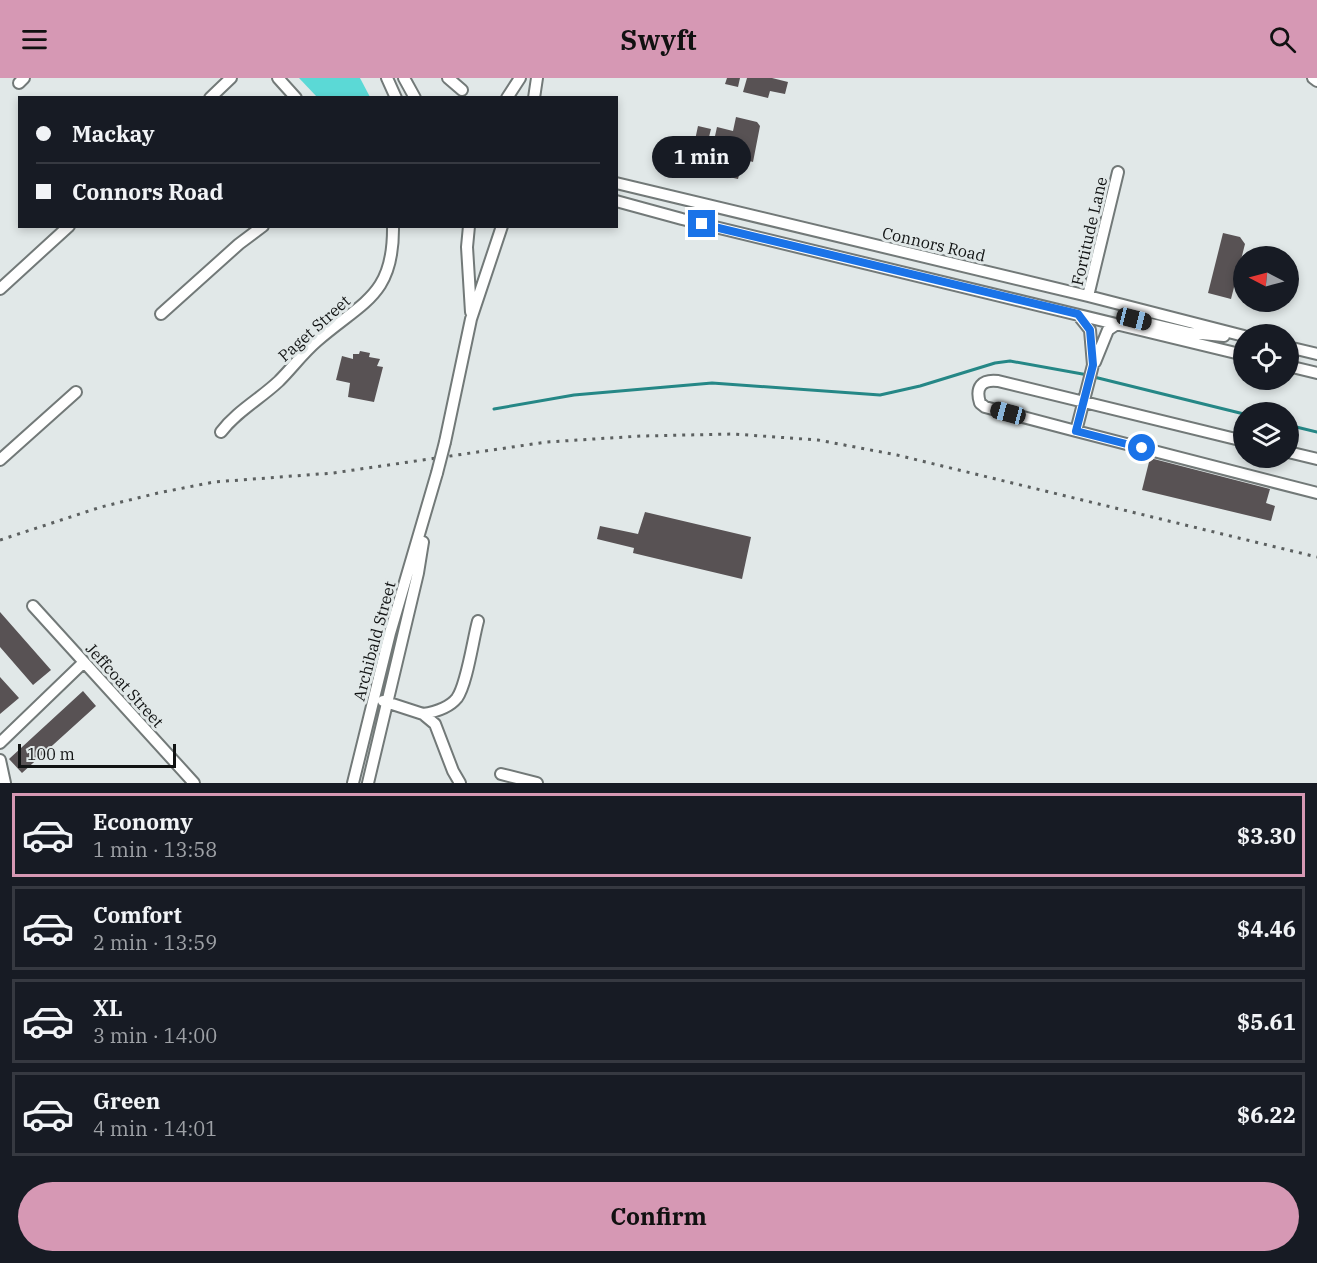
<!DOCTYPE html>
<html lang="en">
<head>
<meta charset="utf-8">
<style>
	:root { --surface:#171b24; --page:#242831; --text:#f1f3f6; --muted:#9ea1a6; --line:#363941; --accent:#d698b4 }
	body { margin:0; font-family:"IBM Plex Serif",serif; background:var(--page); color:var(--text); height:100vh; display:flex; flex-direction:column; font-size:22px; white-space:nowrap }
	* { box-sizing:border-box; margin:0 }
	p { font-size:20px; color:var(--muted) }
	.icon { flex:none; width:33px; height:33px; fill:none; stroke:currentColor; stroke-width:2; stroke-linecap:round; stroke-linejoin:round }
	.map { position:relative; height:705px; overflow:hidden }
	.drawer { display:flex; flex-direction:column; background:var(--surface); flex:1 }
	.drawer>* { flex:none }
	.hud { position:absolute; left:18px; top:18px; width:600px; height:132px; border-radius:0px; box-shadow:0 3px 9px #0003; display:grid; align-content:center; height:132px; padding:0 18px; background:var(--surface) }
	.needle { width:39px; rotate:276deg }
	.tools { position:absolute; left:1233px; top:168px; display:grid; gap:12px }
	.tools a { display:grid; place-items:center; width:66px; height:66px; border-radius:50%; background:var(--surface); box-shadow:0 3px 9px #0003; font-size:30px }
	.scale { position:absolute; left:18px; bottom:15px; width:158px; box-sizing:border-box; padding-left:6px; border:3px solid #111313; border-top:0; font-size:16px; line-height:21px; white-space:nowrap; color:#111313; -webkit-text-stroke:4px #e1e8e8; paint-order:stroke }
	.end { position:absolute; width:27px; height:27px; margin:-14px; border:8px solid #1a73e8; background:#fff; box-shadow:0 0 0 3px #fff }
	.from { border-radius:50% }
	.bubble { position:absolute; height:42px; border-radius:21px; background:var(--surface); box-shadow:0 3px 9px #0003; font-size:20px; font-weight:700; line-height:42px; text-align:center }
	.car { position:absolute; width:18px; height:36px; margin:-18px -9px; border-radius:8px; box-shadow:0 0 4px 2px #0007; background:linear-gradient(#222 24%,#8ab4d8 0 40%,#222 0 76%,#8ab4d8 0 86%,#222 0) }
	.hud b { display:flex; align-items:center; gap:21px; height:57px; font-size:22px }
	.hud b+b { border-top:2px solid var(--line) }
	.hud i { width:15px; height:15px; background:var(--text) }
	ul { padding:10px 0 0; list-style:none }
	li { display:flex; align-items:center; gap:18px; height:84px; margin:0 12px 9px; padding:0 6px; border:3px solid var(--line); border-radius:0px }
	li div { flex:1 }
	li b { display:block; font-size:22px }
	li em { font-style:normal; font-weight:700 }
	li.active { border-color:var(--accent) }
	li>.icon { width:54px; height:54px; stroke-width:1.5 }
	.cta { display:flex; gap:12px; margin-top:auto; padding:12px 18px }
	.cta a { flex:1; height:69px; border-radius:36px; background:var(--accent); color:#111; font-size:24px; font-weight:700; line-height:69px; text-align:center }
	header { display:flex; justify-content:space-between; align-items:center; height:78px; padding:0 18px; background:var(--accent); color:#111; font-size:27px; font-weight:700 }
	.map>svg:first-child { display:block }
	.green { fill:#5bd9d6 }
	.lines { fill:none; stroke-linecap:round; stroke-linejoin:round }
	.stream { stroke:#258786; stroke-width:3 }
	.building { fill:#585254 }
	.minor-casing { stroke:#727978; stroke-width:14 }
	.minor { stroke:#fff; stroke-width:10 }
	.rail { stroke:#5c6060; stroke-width:3; stroke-dasharray:3 6; stroke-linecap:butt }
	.minor-bridge-casing { stroke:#727978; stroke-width:14; stroke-linecap:butt }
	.minor-bridge { stroke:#fff; stroke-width:10 }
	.route { stroke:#1a73e8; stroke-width:8 }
	.labels { text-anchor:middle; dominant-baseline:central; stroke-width:6; stroke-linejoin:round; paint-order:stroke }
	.street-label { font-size:16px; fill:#111313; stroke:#e1e8e8 }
</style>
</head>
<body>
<header><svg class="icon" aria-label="menu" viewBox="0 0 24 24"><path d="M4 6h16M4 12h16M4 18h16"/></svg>Swyft<svg class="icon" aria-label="search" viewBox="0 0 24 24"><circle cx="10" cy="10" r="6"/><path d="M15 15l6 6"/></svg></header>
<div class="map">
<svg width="1317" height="705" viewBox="0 0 1317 705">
	<rect width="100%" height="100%" fill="#e1e8e8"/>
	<path class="green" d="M299,0H360L370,19H317Z"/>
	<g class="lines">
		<path class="stream" d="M1094,299L1244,336
			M494,331L574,317L712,305L880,317L920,308L995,285L1010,283L1088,297
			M1288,347L1317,354"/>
	</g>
	<path class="building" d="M727,0H740L738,9L725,6Z
		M747,0H772L788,4L785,16L770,13L768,20L743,14Z
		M736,39L757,44L760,48L753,84L743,81L738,101L707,94L717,49L733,53Z
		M698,48L711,51L704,79L692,76Z
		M1223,155L1240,159L1245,166L1231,221L1208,215Z
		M360,273L370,275L369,279L380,281L377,288L383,289L374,324L348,319L350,305L336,302L342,278L353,281V276H359Z
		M1150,380L1270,411L1266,425L1275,428L1271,443L1142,412Z
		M645,434L751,459L742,501L633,475L634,470L597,461L600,448L638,456Z
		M0,534L51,592L33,607L0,569Z
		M0,599L19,620L0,636Z
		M83,613L96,628L22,695L9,681Z"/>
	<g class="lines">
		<defs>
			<path id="minor" d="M278,0L296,20
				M387,0L396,20
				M404,0L415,20
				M448,0L462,12
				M1313,0L1317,3
				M19,5L24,0
				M210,20L231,0
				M507,20L520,0
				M534,20L537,0
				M616,105L1088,218L1244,258
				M616,123L682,141L1244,277
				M469,148L467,169L471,234
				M0,211L69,148
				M1088,218L1118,94
				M161,236L239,166L263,148
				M1078,237L1090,252L1093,287L1076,353L1317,415
				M1288,269L1317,276
				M1095,284L1108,252L1117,246L1130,241L1190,255L1224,258
				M1288,288L1317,295
				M1076,353L985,329L980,325C975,309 982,301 998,303L1244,363
				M221,354C237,333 260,321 279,303C292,290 303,275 317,263C363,223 394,218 393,148
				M445,364L471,241L502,148
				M1288,374L1317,381
				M0,382L76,314
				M33,528L194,705
				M383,623L423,636L435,646L453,693L460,705
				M423,636C435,634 449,630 457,620C467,606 473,561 478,543
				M0,665L84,584
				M0,682L5,705
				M501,696L537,705
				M353,705L390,555L437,395
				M368,705L418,495L423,464"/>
		</defs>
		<use href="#minor" class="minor-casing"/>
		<use href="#minor" class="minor"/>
		<path class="rail" d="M0,462L101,429L158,415L214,404L333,395L547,364L641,358L733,356L818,362L897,377L1317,479"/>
		<defs>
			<path id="minor-bridge" d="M437,395L445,364"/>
		</defs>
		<use href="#minor-bridge" class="minor-bridge-casing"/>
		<use href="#minor-bridge" class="minor-bridge"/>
	</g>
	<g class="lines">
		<path class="route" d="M702,146L1078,236L1090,252L1093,287L1076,353L1142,370"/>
	</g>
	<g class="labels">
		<g class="street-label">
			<text transform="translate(1089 153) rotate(-77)">Fortitude Lane</text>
			<text transform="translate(934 166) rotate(13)">Connors Road</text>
			<text transform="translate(314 250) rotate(-42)">Paget Street</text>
			<text transform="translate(374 563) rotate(-75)">Archibald Street</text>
			<text transform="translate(125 607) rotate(48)">Jeffcoat Street</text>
		</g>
	</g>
</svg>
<div class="tools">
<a><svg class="needle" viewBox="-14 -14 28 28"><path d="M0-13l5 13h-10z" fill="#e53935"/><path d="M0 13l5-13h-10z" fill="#9ea1a6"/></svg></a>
<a><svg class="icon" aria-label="locate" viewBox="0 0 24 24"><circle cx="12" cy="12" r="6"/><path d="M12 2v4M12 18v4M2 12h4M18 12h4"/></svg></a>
<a><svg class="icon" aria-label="layers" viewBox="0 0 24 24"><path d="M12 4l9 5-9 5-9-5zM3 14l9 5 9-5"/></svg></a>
</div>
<div class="scale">100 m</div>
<i class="end from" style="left:1142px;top:370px"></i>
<i class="end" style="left:702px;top:146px"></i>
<div class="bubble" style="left:652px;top:58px;width:99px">1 min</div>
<i class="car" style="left:1134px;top:241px;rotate:104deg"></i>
<i class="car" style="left:1008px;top:335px;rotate:285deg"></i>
<div class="hud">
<b><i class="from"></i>Mackay</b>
<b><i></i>Connors Road</b>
</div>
</div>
<section class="drawer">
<ul>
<li class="active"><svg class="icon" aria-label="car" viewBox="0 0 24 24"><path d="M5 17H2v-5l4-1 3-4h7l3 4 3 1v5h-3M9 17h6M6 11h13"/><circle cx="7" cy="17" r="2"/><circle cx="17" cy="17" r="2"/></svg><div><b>Economy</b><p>1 min · 13:58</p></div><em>$3.30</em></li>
<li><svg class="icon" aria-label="car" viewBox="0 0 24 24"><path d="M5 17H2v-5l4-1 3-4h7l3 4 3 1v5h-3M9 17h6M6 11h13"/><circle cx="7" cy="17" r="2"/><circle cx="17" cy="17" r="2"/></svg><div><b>Comfort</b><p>2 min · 13:59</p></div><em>$4.46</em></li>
<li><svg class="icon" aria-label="car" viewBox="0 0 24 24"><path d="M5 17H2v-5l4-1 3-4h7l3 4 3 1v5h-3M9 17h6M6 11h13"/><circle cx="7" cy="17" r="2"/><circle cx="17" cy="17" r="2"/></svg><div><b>XL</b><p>3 min · 14:00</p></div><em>$5.61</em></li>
<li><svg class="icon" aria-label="car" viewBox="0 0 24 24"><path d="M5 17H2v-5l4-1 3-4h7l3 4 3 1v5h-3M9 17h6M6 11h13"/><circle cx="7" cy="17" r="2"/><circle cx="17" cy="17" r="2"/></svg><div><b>Green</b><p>4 min · 14:01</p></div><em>$6.22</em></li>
</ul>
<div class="cta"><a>Confirm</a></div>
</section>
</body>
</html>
